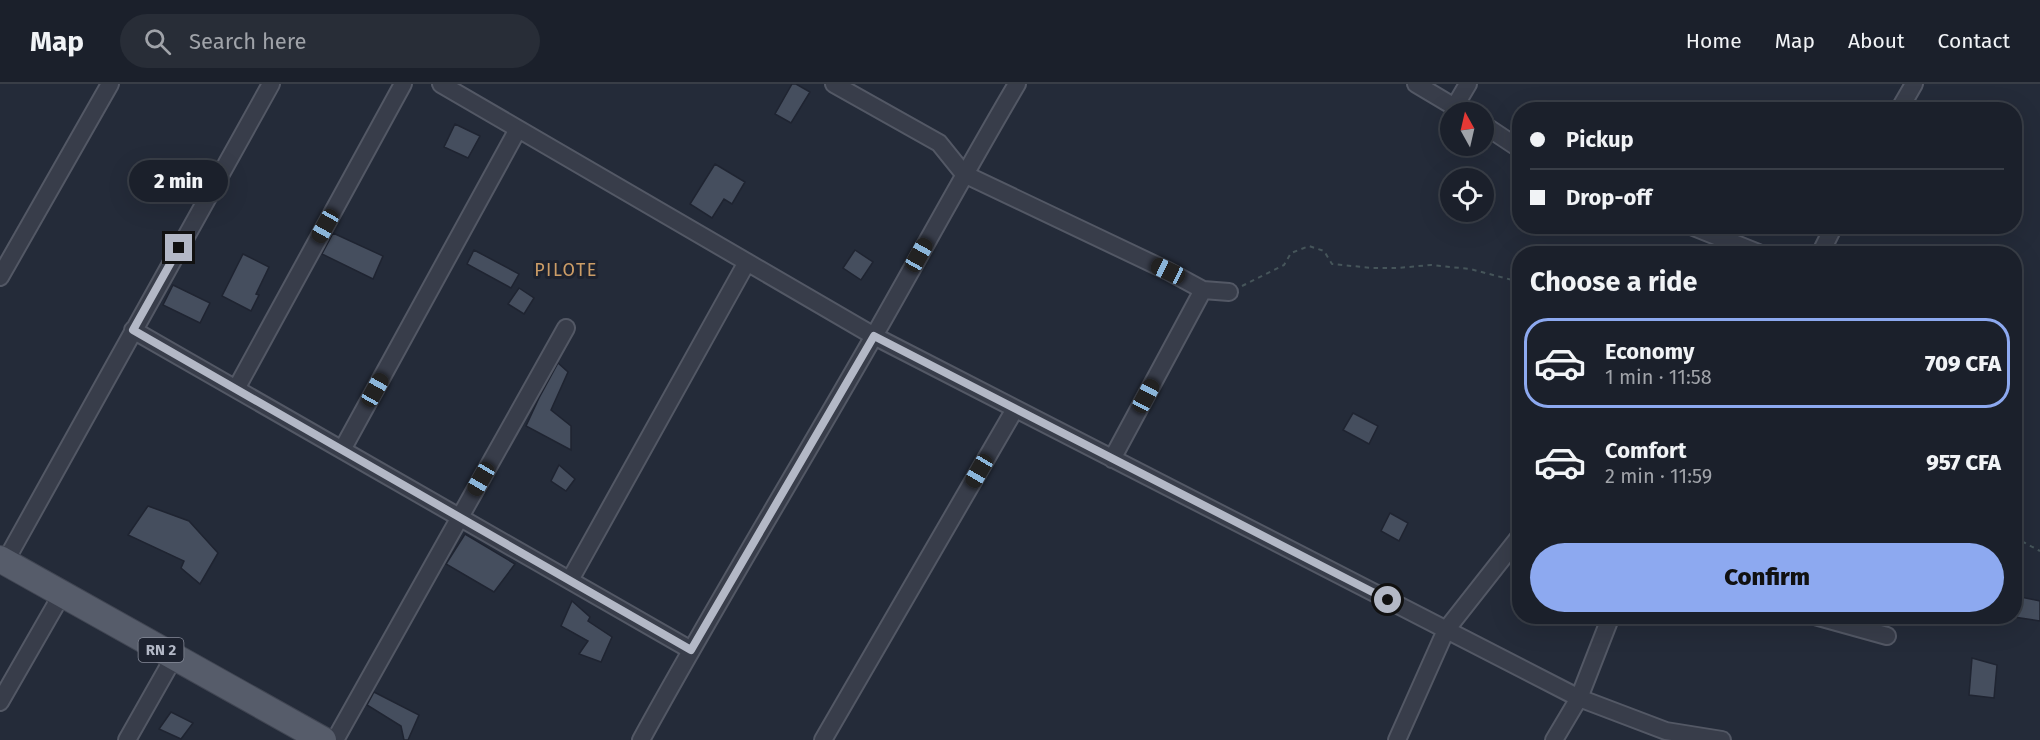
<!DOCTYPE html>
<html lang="en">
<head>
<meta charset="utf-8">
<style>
	:root { --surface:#1b202b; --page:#282d37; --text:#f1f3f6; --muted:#a0a3a9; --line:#393e47; --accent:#8da9f0 }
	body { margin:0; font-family:"Fira Sans",sans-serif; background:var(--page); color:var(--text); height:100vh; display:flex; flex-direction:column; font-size:22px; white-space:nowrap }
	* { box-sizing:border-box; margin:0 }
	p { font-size:20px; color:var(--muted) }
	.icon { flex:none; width:33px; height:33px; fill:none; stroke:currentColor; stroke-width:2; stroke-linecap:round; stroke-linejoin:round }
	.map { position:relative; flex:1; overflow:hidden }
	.drawer { position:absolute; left:1512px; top:162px; width:510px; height:378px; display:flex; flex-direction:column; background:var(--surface); border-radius:24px; box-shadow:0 6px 24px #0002,0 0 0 2px var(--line) }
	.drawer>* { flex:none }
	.top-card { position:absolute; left:1512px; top:18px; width:510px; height:132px; border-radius:24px; box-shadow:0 6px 24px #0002,0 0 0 2px var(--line); display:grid; align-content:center; height:132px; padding:0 18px; background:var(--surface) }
	.needle { width:39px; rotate:352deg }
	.fabs { position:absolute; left:1440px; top:18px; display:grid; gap:12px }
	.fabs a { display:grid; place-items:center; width:54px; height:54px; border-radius:50%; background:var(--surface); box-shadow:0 6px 24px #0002,0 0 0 2px var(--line); font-size:30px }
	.end { position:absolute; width:27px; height:27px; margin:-14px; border:8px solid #b3b8c6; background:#111; box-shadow:0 0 0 3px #111 }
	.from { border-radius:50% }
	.bubble { position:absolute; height:42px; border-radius:21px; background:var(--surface); box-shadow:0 6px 24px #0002,0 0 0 2px var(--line); font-size:20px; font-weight:800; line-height:42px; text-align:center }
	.car { position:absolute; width:18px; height:36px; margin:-18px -9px; border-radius:8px; box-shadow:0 0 4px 2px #0007; background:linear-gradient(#222 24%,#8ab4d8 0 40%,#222 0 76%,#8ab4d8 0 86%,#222 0) }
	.top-card b { display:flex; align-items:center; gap:21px; height:57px; font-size:22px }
	.top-card b+b { border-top:2px solid var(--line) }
	.top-card i { width:15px; height:15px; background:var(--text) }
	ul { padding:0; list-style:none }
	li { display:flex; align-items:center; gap:18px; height:90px; margin:0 12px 9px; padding:0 6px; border:3px solid transparent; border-radius:24px }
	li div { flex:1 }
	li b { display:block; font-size:22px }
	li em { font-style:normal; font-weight:800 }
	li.on { border-color:var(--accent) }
	li>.icon { width:54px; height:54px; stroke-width:1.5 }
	h2 { padding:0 18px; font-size:27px; line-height:72px }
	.button { display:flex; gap:12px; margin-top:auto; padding:12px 18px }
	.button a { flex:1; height:69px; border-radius:36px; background:var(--accent); color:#111; font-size:24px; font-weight:800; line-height:69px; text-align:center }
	header { display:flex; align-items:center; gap:36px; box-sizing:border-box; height:84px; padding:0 30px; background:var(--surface); border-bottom:2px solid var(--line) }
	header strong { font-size:28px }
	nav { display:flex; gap:33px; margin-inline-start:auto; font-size:21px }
	.search { width:420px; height:54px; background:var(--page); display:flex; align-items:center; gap:15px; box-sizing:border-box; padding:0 21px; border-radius:33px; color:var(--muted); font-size:22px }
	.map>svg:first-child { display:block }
	.building { fill:#454e5e; stroke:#1f2431; stroke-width:1.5 }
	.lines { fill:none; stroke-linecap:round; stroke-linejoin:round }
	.minor-casing { stroke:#535865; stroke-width:20 }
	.primary-casing { stroke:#414653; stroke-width:28 }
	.path { stroke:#46555a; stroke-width:2; stroke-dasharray:4.5 4.5; stroke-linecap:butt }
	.minor { stroke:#383d4a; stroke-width:16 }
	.primary { stroke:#565c6a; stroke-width:26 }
	.route { stroke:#b3b8c6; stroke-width:8 }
	.labels { text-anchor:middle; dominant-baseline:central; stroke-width:6; stroke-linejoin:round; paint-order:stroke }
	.shield { fill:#1d222f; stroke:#868b99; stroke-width:1.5 }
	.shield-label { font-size:15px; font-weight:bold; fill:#b3b8c6 }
	.neighbourhood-label { font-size:18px; letter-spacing:1.5px; fill:#cc9d67; stroke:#1d222f }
</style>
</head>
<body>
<header>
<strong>Map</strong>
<div class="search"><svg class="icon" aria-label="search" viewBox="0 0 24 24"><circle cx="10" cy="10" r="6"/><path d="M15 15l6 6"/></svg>Search here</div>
<nav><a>Home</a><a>Map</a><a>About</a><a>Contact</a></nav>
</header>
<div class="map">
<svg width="2040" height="656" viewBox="0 0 2040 656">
	<rect width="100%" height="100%" fill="#242b39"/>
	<path class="building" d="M792,0H796L810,8L791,39L775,30Z
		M455,40L480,52L468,74L444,63Z
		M715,80L745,98L732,120L724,115L712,134L690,120Z
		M333,149L383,172L373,195L322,170Z
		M474,166L519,190L511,204L467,180Z
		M855,166L873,178L861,196L843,184Z
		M243,170L269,183L256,210L259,211L251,227L222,212Z
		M173,201L210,219L200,239L163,221Z
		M519,204L534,214L524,230L508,220Z
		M558,279L568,288L551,326L571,342V366L526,342L539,314Z
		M1353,329L1378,342L1369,360L1343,346Z
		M559,381L575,395L566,407L551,397Z
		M148,422L189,437L218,469L200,500L181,484L184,477L128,451Z
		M1390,429L1408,439L1399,457L1381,447Z
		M465,450L515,480L494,508L446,480Z
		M2016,512L2040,517V537L2014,533Z
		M572,517L590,533L588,537L612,553L601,578L579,570L588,557L561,542Z
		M1972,574L1997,581L1994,614L1969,611Z
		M374,608L419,631L408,656H404L401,642L367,621Z
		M171,628L193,639L181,655L159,645Z"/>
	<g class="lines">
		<defs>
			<path id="minor" d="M441,0L874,252L1579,614L1666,647L1722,656
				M834,0L939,59L964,90L1168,187L1203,206L1229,208
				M1416,0L1463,28
				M1455,22L1468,0
				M1899,26L1914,0
				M1484,41L1520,65
				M1691,142L1761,170
				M1820,170L1834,142
				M0,193L110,0
				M133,246L691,566
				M236,305L403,0
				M342,366L518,45
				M1112,375L1203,206
				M5,478L271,0
				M570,496L747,178
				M1815,532L1887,552
				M0,618L62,510
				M127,656L174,573
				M335,656L566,244
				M641,656C716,519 797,387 874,252C922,168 968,83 1017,0
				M823,656L1015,325
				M1397,656L1446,546L1520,452
				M1554,656L1579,614L1611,532"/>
			<path id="primary" d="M0,475L323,656"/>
		</defs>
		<use href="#minor" class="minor-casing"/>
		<use href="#primary" class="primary-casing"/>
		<path class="path" d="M1242,202L1284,181L1291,169L1309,162L1324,167L1332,180L1372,184H1397L1431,181L1470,185L1520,198
			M2014,453L2040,467"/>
		<use href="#minor" class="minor"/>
		<use href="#primary" class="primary"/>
	</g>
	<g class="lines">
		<path class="route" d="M179,164L133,246L691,566L874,252L1388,516"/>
	</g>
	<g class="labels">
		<rect class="shield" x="138.5" y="554" width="45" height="24" rx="4.5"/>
		<g class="shield-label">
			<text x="161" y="566">RN 2</text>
		</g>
		<g class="neighbourhood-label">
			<text x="566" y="186">PILOTE</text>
		</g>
	</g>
</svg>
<div class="fabs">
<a><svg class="needle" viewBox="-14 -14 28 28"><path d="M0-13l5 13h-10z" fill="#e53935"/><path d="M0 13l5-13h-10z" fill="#a0a3a9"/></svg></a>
<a><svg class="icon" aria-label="locate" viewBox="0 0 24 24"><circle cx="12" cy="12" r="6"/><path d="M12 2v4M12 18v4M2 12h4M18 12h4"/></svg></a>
</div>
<i class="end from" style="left:1388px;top:516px"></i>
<i class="end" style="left:179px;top:164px"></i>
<div class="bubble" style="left:129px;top:76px;width:99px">2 min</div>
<i class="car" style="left:325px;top:142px;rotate:209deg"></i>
<i class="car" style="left:919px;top:171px;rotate:29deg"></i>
<i class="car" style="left:1168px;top:187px;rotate:295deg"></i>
<i class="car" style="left:375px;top:306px;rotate:29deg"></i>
<i class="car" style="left:1146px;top:312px;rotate:28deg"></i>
<i class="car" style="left:979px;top:387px;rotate:210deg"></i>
<i class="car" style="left:481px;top:395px;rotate:210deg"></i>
<div class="top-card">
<b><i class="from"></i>Pickup</b>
<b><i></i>Drop-off</b>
</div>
<section class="drawer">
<h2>Choose a ride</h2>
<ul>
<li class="on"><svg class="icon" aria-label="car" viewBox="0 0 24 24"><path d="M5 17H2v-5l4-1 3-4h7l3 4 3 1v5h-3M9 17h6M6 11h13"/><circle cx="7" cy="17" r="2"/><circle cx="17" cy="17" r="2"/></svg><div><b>Economy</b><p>1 min · 11:58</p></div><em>709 CFA</em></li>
<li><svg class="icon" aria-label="car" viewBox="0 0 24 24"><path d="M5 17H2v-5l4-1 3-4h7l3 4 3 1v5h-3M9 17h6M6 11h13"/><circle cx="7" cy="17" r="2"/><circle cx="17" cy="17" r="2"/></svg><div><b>Comfort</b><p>2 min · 11:59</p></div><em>957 CFA</em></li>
</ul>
<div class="button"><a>Confirm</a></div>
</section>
</div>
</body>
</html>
